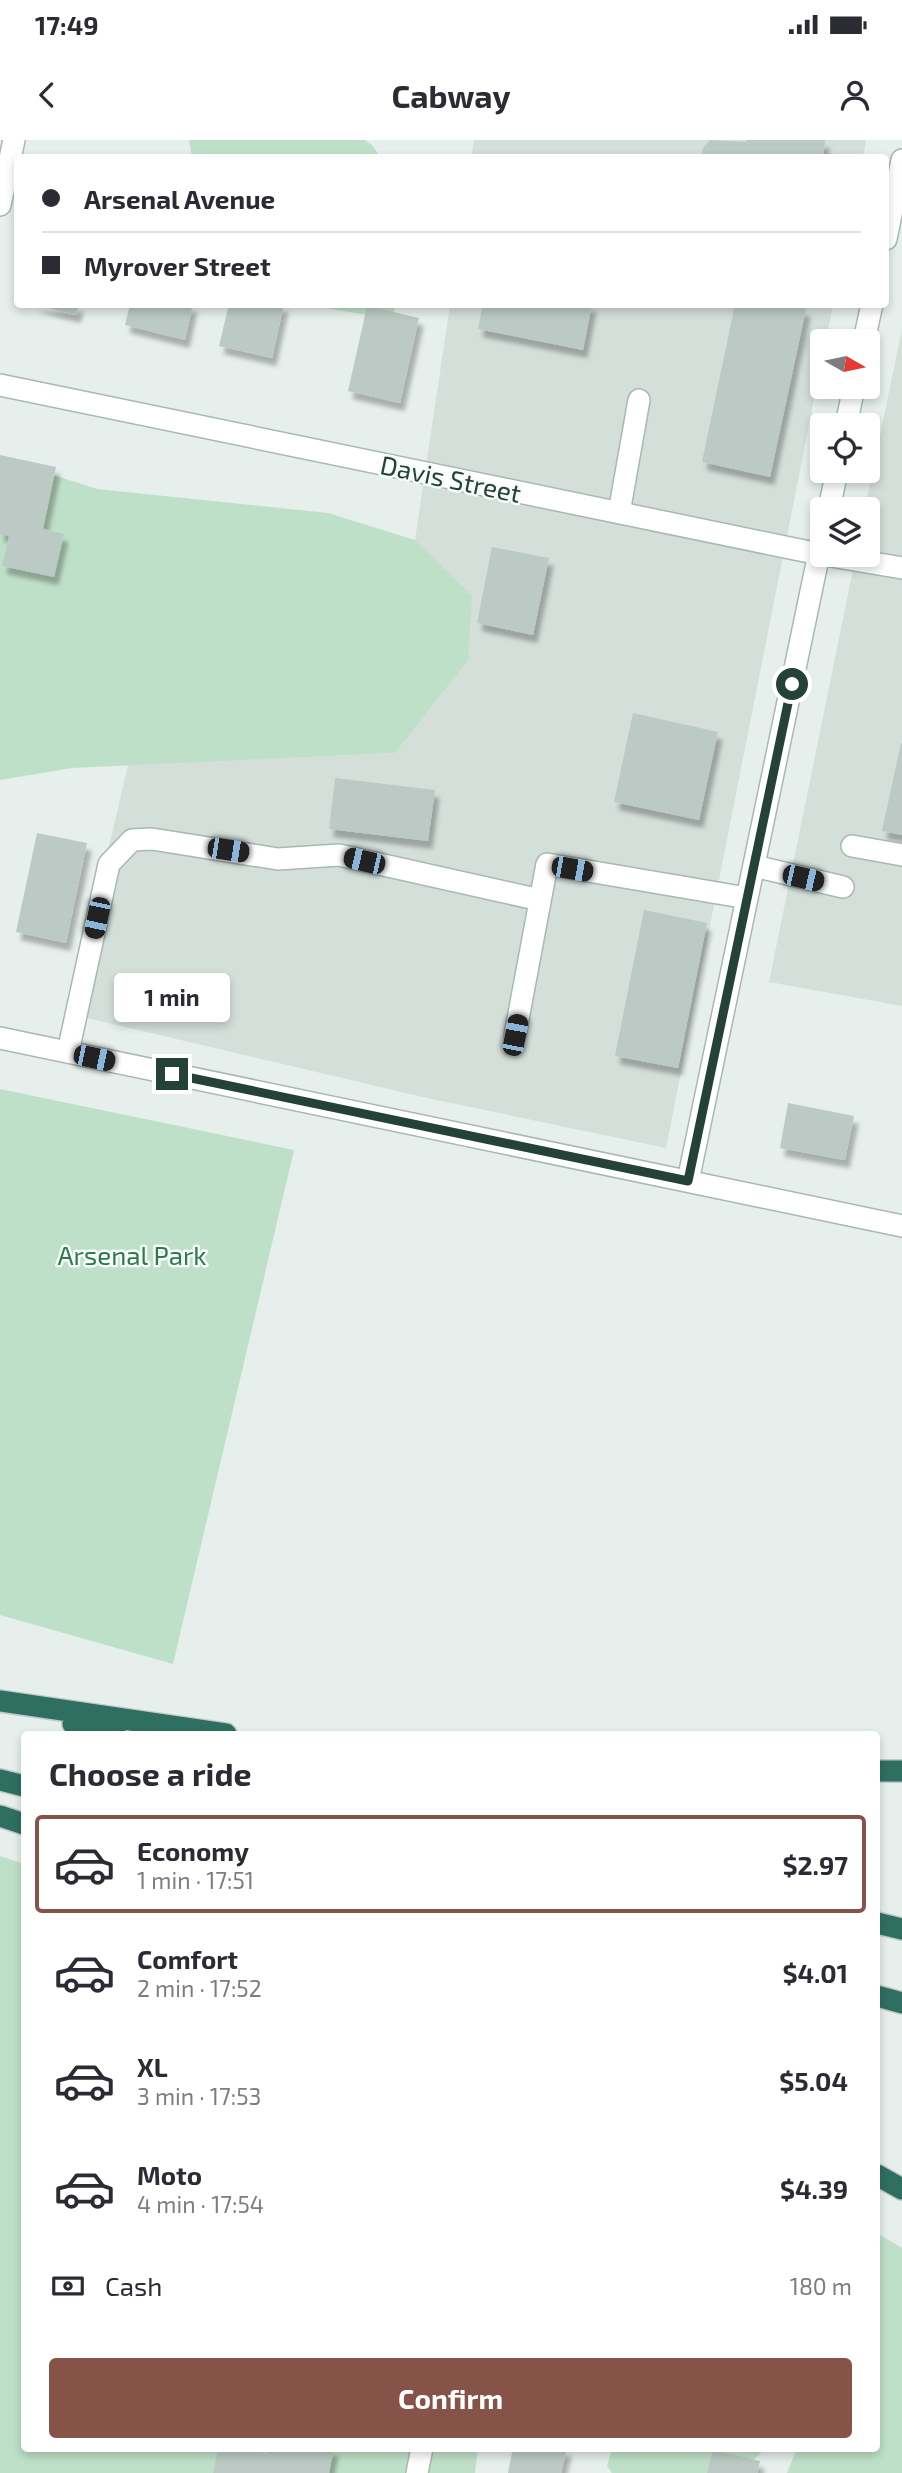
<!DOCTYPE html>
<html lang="en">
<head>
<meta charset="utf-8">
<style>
	:root { --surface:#fff; --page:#f7f7f7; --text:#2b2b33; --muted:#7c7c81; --line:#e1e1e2; --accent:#855347 }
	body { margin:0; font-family:"Exo 2",sans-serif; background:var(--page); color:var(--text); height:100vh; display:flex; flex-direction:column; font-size:26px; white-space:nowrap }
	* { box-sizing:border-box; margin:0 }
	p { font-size:23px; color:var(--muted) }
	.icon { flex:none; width:38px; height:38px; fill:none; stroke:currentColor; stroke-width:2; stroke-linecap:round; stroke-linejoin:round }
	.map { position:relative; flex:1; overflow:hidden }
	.panel { position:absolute; left:21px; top:1591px; width:859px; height:721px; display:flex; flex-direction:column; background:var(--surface); border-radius:7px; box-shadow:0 4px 10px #0003 }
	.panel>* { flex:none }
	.top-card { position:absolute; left:14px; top:14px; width:875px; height:154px; border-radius:7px; box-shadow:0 4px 10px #0003; display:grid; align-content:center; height:154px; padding:0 28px; background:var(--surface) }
	.needle { width:46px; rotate:99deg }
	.buttons { position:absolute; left:810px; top:189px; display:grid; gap:14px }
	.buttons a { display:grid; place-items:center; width:70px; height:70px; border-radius:7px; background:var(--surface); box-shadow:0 4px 10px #0003; font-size:35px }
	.end { position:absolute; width:32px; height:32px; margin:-16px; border:9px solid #24423a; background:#fff; box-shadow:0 0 0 4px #fff }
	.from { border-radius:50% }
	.bubble { position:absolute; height:49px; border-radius:7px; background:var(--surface); box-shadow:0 4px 10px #0003; font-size:23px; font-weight:700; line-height:49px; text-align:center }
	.car { position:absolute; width:21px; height:42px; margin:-21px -10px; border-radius:9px; box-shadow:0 0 5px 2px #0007; background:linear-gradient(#222 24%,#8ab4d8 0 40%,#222 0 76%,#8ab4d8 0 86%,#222 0) }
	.top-card b { display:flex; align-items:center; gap:24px; height:66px; font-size:26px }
	.top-card b+b { border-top:2px solid var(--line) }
	.top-card i { width:18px; height:18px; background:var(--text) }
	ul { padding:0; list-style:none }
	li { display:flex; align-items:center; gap:21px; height:98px; margin:0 14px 10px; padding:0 14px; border:4px solid transparent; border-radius:7px }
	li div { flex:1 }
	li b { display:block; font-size:26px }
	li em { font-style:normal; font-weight:700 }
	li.active { border-color:var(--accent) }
	li>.icon { width:63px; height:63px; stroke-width:1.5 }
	h2 { padding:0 28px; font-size:32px; line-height:84px }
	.pay { display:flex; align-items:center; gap:18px; height:77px; padding:0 28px; font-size:26px }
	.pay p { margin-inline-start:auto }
	.action { display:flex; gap:14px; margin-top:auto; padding:14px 28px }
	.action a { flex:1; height:80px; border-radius:7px; background:var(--accent); color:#fff; font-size:28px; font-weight:700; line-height:80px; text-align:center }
	.status { display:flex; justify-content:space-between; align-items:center; height:49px; padding:0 35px; background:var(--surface); direction:ltr }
	.status svg { height:19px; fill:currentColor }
	header { display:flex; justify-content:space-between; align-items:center; height:91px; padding:0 28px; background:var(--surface); font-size:32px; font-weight:700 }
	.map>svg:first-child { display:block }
	.built { fill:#d4dfda }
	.green { fill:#bfe0c8 }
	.building { fill:#bbcac4; filter:url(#shadow) }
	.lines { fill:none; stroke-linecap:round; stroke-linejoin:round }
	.minor-casing { stroke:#a8b8b2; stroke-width:24 }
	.highway-casing { stroke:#c2cac8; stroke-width:24 }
	.minor { stroke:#fff; stroke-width:21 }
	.highway { stroke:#2f6f62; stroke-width:21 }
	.route { stroke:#24423a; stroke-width:9 }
	.labels { text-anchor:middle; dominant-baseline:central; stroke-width:5; stroke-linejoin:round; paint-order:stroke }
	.street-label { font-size:26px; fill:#24423a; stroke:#f7fbf9 }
	.park-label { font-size:26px; fill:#2d7a4b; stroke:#f7fbf9 }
</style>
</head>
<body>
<div class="status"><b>17:49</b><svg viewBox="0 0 49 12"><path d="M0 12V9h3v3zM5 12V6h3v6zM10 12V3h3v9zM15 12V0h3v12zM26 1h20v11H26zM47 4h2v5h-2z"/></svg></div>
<header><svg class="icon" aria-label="back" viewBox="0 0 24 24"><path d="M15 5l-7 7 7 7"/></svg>Cabway<svg class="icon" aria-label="person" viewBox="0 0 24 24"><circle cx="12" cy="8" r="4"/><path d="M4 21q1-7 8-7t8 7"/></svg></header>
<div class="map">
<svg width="902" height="2333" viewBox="0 0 902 2333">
	<defs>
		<filter id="shadow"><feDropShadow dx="4.5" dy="8" stdDeviation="2" flood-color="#0004"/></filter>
	</defs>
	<rect width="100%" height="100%" fill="#e6efeb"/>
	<path class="built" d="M474,0H866L863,18H471Z
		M450,165H833L826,201H822V219L666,1008L427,958L70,874L128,625L395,613L472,455L415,400Z
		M902,189V866L769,842L856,415H868V369H865Z"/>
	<path class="green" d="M189,0H365L373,6L380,17H192Z
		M307,165H396L391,179Z
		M0,318L97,349L328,373L415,400L472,455L468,520L395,613L72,628L0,640Z
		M0,949L294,1010L173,1524L0,1475Z
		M0,1716L24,1724V2308H478L475,2333H0Z
		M877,2093L902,2108V2333H787L797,2308H877Z
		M612,2308H766L740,2333H612L607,2326Z"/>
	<path class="building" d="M710,0L746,2L747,0H825L823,18H701L703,8Z
		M33,164H79L76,175Z
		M130,164H193L185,200L125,185Z
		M229,164H284L272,218L219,206Z
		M483,164H592L583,210L478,189Z
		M735,164H784L806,169L770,337L702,322Z
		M367,166L419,178L400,263L348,251Z
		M0,315L56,327L43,389L64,394L54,437L2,426L9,396L0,394Z
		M492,407L549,418L533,495L477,483Z
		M633,573L718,592L699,680L614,662Z
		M901,603H902V695L882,691Z
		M335,638L435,650L428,701L329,689Z
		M37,693L87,703L66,803L16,792Z
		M644,770L707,783L678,928L615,916Z
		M788,963L854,976L845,1020L780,1008Z
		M218,2308H243L268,2314L269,2308H334L329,2333H213Z
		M513,2308H567L561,2333H508Z
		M713,2310L760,2321L757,2333H707Z"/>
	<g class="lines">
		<defs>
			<path id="minor" d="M0,65L14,0
				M886,99L902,20
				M864,201L872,164
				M0,245L819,414L902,428
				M846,285L854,247
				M829,369L837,331
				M619,373L639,260
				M852,706L902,715
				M754,726L843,747
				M515,895L547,724L747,758
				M0,898L902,1086
				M68,912L109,724L132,700L152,699L278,719L339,715L540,760
				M688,1041L822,399
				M417,2333L422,2308"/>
			<path id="highway" d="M0,1561L226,1594
				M73,1584L116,1594
				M877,1631H902
				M0,1640L24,1646
				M0,1676L24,1684
				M877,1783L902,1789
				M877,1856L902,1863
				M877,2035L902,2049"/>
		</defs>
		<use href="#minor" class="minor-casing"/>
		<use href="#highway" class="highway-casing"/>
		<use href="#minor" class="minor"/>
		<use href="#highway" class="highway"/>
	</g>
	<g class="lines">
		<path class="route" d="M172,934L688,1041L792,544"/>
	</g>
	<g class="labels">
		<g class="street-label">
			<text transform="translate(451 338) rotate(12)">Davis Street</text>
		</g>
		<g class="park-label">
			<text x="132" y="1114">Arsenal Park</text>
		</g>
	</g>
</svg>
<div class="buttons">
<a><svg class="needle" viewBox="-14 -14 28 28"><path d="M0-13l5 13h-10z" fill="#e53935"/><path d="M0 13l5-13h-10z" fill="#7c7c81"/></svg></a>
<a><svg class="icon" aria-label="locate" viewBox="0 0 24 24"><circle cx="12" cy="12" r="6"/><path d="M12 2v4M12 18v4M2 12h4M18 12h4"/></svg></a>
<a><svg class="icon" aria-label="layers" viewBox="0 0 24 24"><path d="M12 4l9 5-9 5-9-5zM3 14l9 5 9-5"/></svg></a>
</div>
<i class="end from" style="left:792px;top:544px"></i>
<i class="end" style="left:172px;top:934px"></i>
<div class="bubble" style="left:114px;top:833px;width:116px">1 min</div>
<i class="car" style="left:228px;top:710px;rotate:99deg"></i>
<i class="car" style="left:364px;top:721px;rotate:283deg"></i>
<i class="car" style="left:572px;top:729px;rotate:100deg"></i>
<i class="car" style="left:803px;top:738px;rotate:103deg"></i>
<i class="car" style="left:97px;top:778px;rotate:192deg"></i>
<i class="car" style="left:515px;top:895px;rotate:11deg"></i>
<i class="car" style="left:94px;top:918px;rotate:102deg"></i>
<div class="top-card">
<b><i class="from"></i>Arsenal Avenue</b>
<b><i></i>Myrover Street</b>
</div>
<section class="panel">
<h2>Choose a ride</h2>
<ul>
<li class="active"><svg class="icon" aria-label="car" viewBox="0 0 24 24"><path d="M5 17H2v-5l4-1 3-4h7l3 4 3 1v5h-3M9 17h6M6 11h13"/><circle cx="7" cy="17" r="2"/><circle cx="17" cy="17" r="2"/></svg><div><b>Economy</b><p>1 min · 17:51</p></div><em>$2.97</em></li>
<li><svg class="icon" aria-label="car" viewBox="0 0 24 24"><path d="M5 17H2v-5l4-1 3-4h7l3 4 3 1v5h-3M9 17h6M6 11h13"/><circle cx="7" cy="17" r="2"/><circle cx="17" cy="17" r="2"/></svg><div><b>Comfort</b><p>2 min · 17:52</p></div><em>$4.01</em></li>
<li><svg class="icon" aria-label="car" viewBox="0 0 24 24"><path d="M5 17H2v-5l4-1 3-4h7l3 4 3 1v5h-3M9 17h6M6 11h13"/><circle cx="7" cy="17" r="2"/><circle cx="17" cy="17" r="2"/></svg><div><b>XL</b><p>3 min · 17:53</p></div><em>$5.04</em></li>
<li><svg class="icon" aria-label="car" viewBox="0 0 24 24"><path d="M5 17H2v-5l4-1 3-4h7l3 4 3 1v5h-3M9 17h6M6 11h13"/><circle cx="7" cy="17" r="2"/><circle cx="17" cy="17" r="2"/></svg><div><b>Moto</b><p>4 min · 17:54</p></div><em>$4.39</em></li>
</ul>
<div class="pay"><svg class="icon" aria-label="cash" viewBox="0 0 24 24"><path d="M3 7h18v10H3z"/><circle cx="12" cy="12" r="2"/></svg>Cash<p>180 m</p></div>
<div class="action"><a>Confirm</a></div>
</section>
</div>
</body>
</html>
